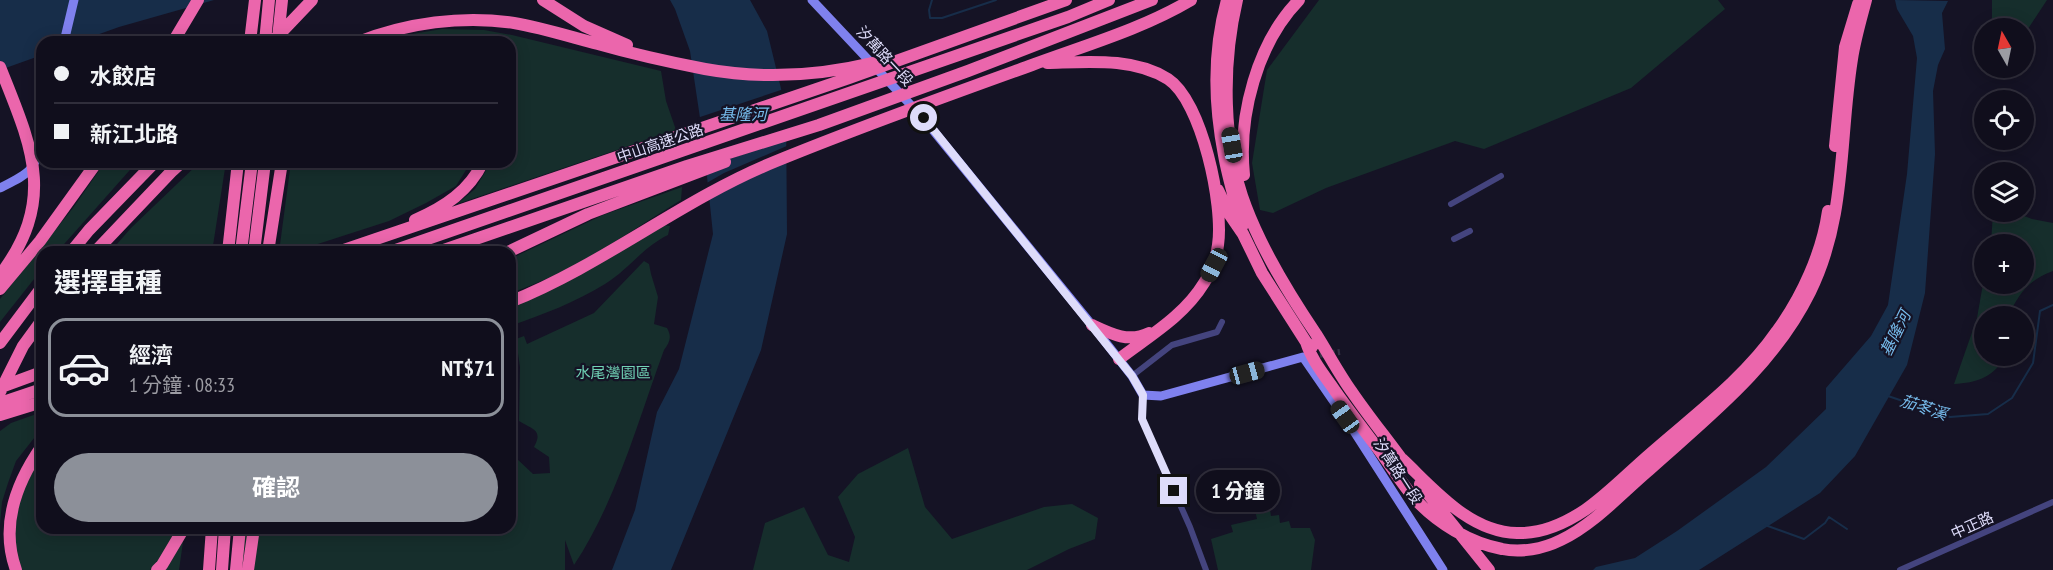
<!DOCTYPE html>
<html lang="zh-TW">
<head>
<meta charset="utf-8">
<style>
	:root { --surface:#100e1c; --page:#1e1c29; --text:#f1f3f6; --muted:#9c9ca3; --line:#302e3b; --accent:#8c9099 }
	body { margin:0; font-family:"PT Sans Narrow","Noto Sans TC",sans-serif; background:var(--page); color:var(--text); height:100vh; display:flex; flex-direction:column; font-size:22px; white-space:nowrap }
	* { box-sizing:border-box; margin:0 }
	p { font-size:20px; color:var(--muted) }
	.icon { flex:none; width:33px; height:33px; fill:none; stroke:currentColor; stroke-width:2; stroke-linecap:round; stroke-linejoin:round }
	.map { position:relative; flex:1; overflow:hidden }
	.panel { position:absolute; left:36px; top:246px; width:480px; height:288px; display:flex; flex-direction:column; background:var(--surface); border-radius:18px; box-shadow:0 3px 15px #0003,0 0 0 2px var(--line) }
	.panel>* { flex:none }
	.top-card { position:absolute; left:36px; top:36px; width:480px; height:132px; border-radius:18px; box-shadow:0 3px 15px #0003,0 0 0 2px var(--line); display:grid; align-content:center; height:132px; padding:0 18px; background:var(--surface) }
	.needle { width:39px; rotate:351deg }
	.fabs { position:absolute; left:1974px; top:18px; display:grid; gap:12px }
	.fabs a { display:grid; place-items:center; width:60px; height:60px; border-radius:50%; background:var(--surface); box-shadow:0 3px 15px #0003,0 0 0 2px var(--line); font-size:30px }
	.end { position:absolute; width:27px; height:27px; margin:-14px; border:8px solid #dedcfa; background:#111; box-shadow:0 0 0 3px #111 }
	.from { border-radius:50% }
	.bubble { position:absolute; height:42px; border-radius:21px; background:var(--surface); box-shadow:0 3px 15px #0003,0 0 0 2px var(--line); font-size:20px; font-weight:700; line-height:42px; text-align:center }
	.car { position:absolute; width:18px; height:36px; margin:-18px -9px; border-radius:8px; box-shadow:0 0 4px 2px #0007; background:linear-gradient(#222 24%,#8ab4d8 0 40%,#222 0 76%,#8ab4d8 0 86%,#222 0) }
	.top-card b { display:flex; align-items:center; gap:21px; height:57px; font-size:22px }
	.top-card b+b { border-top:2px solid var(--line) }
	.top-card i { width:15px; height:15px; background:var(--text) }
	ul { padding:0; list-style:none }
	li { display:flex; align-items:center; gap:18px; height:99px; margin:0 12px 9px; padding:0 6px; border:3px solid transparent; border-radius:18px }
	li div { flex:1 }
	li b { display:block; font-size:22px }
	li em { font-style:normal; font-weight:700 }
	li.current { border-color:var(--accent) }
	li>.icon { width:54px; height:54px; stroke-width:1.5 }
	h2 { padding:0 18px; font-size:27px; line-height:72px }
	.primary-button { display:flex; gap:12px; margin-top:auto; padding:12px 18px }
	.primary-button a { flex:1; height:69px; border-radius:36px; background:var(--accent); color:#fff; font-size:24px; font-weight:700; line-height:69px; text-align:center }
	.map>svg:first-child { display:block }
	.green { fill:#162e2c }
	.water { fill:#172d49 }
	.pier { fill:#151325 }
	.lines { fill:none; stroke-linecap:round; stroke-linejoin:round }
	.stream { stroke:#172d49; stroke-width:2 }
	.street-tunnel { stroke:#333145; stroke-width:6; stroke-dasharray:6 3; stroke-linecap:butt }
	.street { stroke:#44447e; stroke-width:6 }
	.secondary { stroke:#7f81ee; stroke-width:9 }
	.highway { stroke:#eb66ac; stroke-width:12 }
	.route { stroke:#dedcfa; stroke-width:8 }
	.labels { text-anchor:middle; dominant-baseline:central; stroke-width:4.5; stroke-linejoin:round; paint-order:stroke }
	.street-label { font-size:15px; fill:#dedcfa; stroke:#151325 }
	.park-label { font-size:15px; fill:#70d2b5; stroke:#151325 }
	.water-label { font-size:16px; font-style:italic; fill:#77bced; stroke:#151325 }
</style>
</head>
<body>
<div class="map">
<svg width="2053" height="570" viewBox="0 0 2053 570">
	<rect width="100%" height="100%" fill="#151325"/>
	<path class="green" d="M1319,0H1718L1725,9L1631,88L1484,149L1455,141L1326,188L1273,213L1260,210L1252,163L1267,70Z
		M1992,0H2047L2024,35V28H1992Z
		M442,29L484,30L512,35L661,71L666,101L676,130L457,204L475,189L491,162H510V42H378L400,36Z
		M105,162H137L57,252H42V269L0,322V299L73,208Z
		M200,162H226L212,252H110L131,228Z
		M291,162H471L456,186L426,203L389,221L293,252H279Z
		M682,187L681,200C626,234 572,273 510,293V259L603,215Z
		M1993,212H2014L2032,219L2053,223V271C2027,281 2020,293 2008,316H1984V356H2005C1995,377 1976,383 1954,384L1977,318L1984,278V284H2024V244H1991Z
		M657,224L670,226L668,235C643,247 628,270 605,284C576,302 542,315 510,326V302Z
		M644,261L649,264L651,274L658,297L654,324L667,328C672,337 670,342 664,350C638,421 616,502 574,565L565,540V570H239L242,528H510V456L515,457L533,474L550,473L549,457L534,447C544,429 531,429 519,421L520,367L516,339L524,336L527,344L594,313Z
		M42,412V428L16,461L8,483L2,502L0,525V431L11,423Z
		M42,446V528H185L179,570H16L14,498Z
		M908,448L925,507L952,539L1044,507L1072,504L1098,518L1095,539L1069,549L1027,570H753L765,523L804,507L828,555L849,562L855,537L838,497L858,474Z
		M1268,494L1273,496L1269,504L1271,516L1279,515L1280,523L1289,521L1291,528H1310L1315,540L1311,570H1218L1211,539L1233,532L1231,525L1257,519L1255,510L1248,512L1246,509L1255,501Z"/>
	<path class="water" d="M0,0H214L119,27L77,42H42V55L0,70Z
		M670,0H750L767,31L786,109L787,234L761,350L671,570H612L635,510L657,412L679,369L713,234L703,138L690,51L675,9Z
		M1895,0L1948,1L1942,13L1945,49L1938,65L1933,91L1935,154L1925,293L1907,365L1855,456L1820,493L1699,570H1593L1596,567L1635,558L1677,531L1766,467L1826,409V388L1871,336L1888,305L1907,174L1917,58L1913,36L1897,9Z"/>
	<path class="pier" d="M784,89L789,109V139L703,168L697,118Z
		M789,145V157L706,196L705,184L724,173Z"/>
	<g class="lines">
		<path class="stream" d="M932,0L929,10L930,18H942L996,0
			M1888,396L1950,417L1988,414L2012,398L2033,363L2040,311L2053,305
			M1765,525L1804,539L1825,523L1829,517L1847,529"/>
		<path class="street-tunnel" d="M1311,356L1340,352"/>
		<path class="street" d="M1451,204L1501,176
			M1454,239L1470,231
			M1132,376L1172,345L1217,332L1222,322
			M1143,395L1142,419L1190,527L1206,570
			M1900,570L2053,502"/>
		<path class="secondary" d="M812,0L923,118L1092,325L1132,376L1143,395L1161,396L1303,357L1350,425L1443,570
			M64,42L74,0
			M0,188C28,174 35,172 42,140"/>
		<path class="highway" d="M543,0L584,26L627,45
			M1227,0C1213,50 1214,104 1224,155C1228,179 1236,203 1242,227
			M1237,0C1222,64 1222,144 1246,207C1263,252 1289,294 1316,334C1328,353 1339,374 1352,392C1369,417 1388,440 1406,465
			M278,38L282,0
			M173,42L198,0
			M250,42L255,0
			M265,42L269,0
			M272,42L312,0
			M358,42C406,23 463,15 514,23C543,28 571,37 598,44C633,54 669,62 705,69C760,79 818,76 872,63
			M1047,63C1087,62 1133,57 1168,79C1202,101 1224,206 1218,245C1216,259 1212,271 1204,283C1184,316 1149,336 1119,359
			M0,67C31,145 58,199 0,275
			M1835,146L1845,47L1858,4
			M1244,175C1238,116 1257,43 1299,0
			M1218,190L1230,215L1243,234L1262,273L1306,342L1312,347
			M415,220C445,207 469,191 483,162
			M71,252L89,230L155,162
			M95,252L171,172L182,162
			M228,252L238,162
			M241,252L252,162
			M254,252L265,162
			M268,252L282,162
			M338,252L849,78L1066,0
			M390,252L1068,17L1109,0
			M438,252L687,166L819,125L968,71L1152,0
			M508,252L588,214L725,162
			M0,289L40,241L97,162
			M510,302C603,265 681,200 774,162C859,127 946,96 1032,65C1086,45 1142,29 1191,0
			M1092,325C1111,334 1129,343 1149,333
			M1306,342C1311,358 1321,371 1331,385C1346,407 1363,429 1379,450C1391,466 1402,484 1415,499C1437,523 1470,543 1502,549C1521,553 1543,549 1561,540C1594,524 1620,495 1648,471C1708,417 1773,367 1810,292C1847,217 1839,139 1852,59C1855,39 1861,19 1866,0
			M0,343L42,287
			M1,387L42,372
			M0,392L23,346L42,320
			M0,403L42,389
			M0,415L42,402
			M1402,459C1434,489 1469,532 1517,533C1542,534 1564,524 1585,510C1608,494 1629,472 1650,454C1693,416 1744,379 1777,331C1802,297 1822,253 1828,211
			M1420,484L1489,570
			M16,570C0,526 16,483 42,446
			M157,570L162,565L184,528
			M209,570L212,528
			M222,570L225,528
			M236,570L240,528
			M248,570L254,528"/>
	</g>
	<g class="lines">
		<path class="route" d="M924,118L1132,376L1143,395L1142,419L1174,491"/>
	</g>
	<g class="labels">
		<g class="street-label">
			<text transform="translate(885 56) rotate(47)">汐萬路一段</text>
			<text transform="translate(660 143) rotate(-19)">中山高速公路</text>
			<text transform="translate(1398 471) rotate(57)">汐萬路一段</text>
			<text transform="translate(1972 525) rotate(-24)">中正路</text>
		</g>
		<g class="park-label">
			<text x="613" y="372">水尾灣園區</text>
		</g>
		<g class="water-label">
			<text x="743" y="114">基隆河</text>
			<text transform="translate(1895 333) rotate(-64)">基隆河</text>
			<text transform="translate(1924 407) rotate(18)">茄苳溪</text>
		</g>
	</g>
</svg>
<div class="fabs">
<a><svg class="needle" viewBox="-14 -14 28 28"><path d="M0-13l5 13h-10z" fill="#e53935"/><path d="M0 13l5-13h-10z" fill="#9c9ca3"/></svg></a>
<a><svg class="icon" aria-label="locate" viewBox="0 0 24 24"><circle cx="12" cy="12" r="6"/><path d="M12 2v4M12 18v4M2 12h4M18 12h4"/></svg></a>
<a><svg class="icon" aria-label="layers" viewBox="0 0 24 24"><path d="M12 4l9 5-9 5-9-5zM3 14l9 5 9-5"/></svg></a>
<a>+</a>
<a>−</a>
</div>
<i class="end from" style="left:924px;top:118px"></i>
<i class="end" style="left:1174px;top:491px"></i>
<div class="bubble" style="left:1196px;top:470px;width:84px">1 分鐘</div>
<i class="car" style="left:1232px;top:145px;rotate:350deg"></i>
<i class="car" style="left:1214px;top:265px;rotate:208deg"></i>
<i class="car" style="left:1247px;top:373px;rotate:75deg"></i>
<i class="car" style="left:1345px;top:417px;rotate:325deg"></i>
<div class="top-card">
<b><i class="from"></i>水餃店</b>
<b><i></i>新江北路</b>
</div>
<section class="panel">
<h2>選擇車種</h2>
<ul>
<li class="current"><svg class="icon" aria-label="car" viewBox="0 0 24 24"><path d="M5 17H2v-5l4-1 3-4h7l3 4 3 1v5h-3M9 17h6M6 11h13"/><circle cx="7" cy="17" r="2"/><circle cx="17" cy="17" r="2"/></svg><div><b>經濟</b><p>1 分鐘 · 08:33</p></div><em>NT$71</em></li>
</ul>
<div class="primary-button"><a>確認</a></div>
</section>
</div>
</body>
</html>
